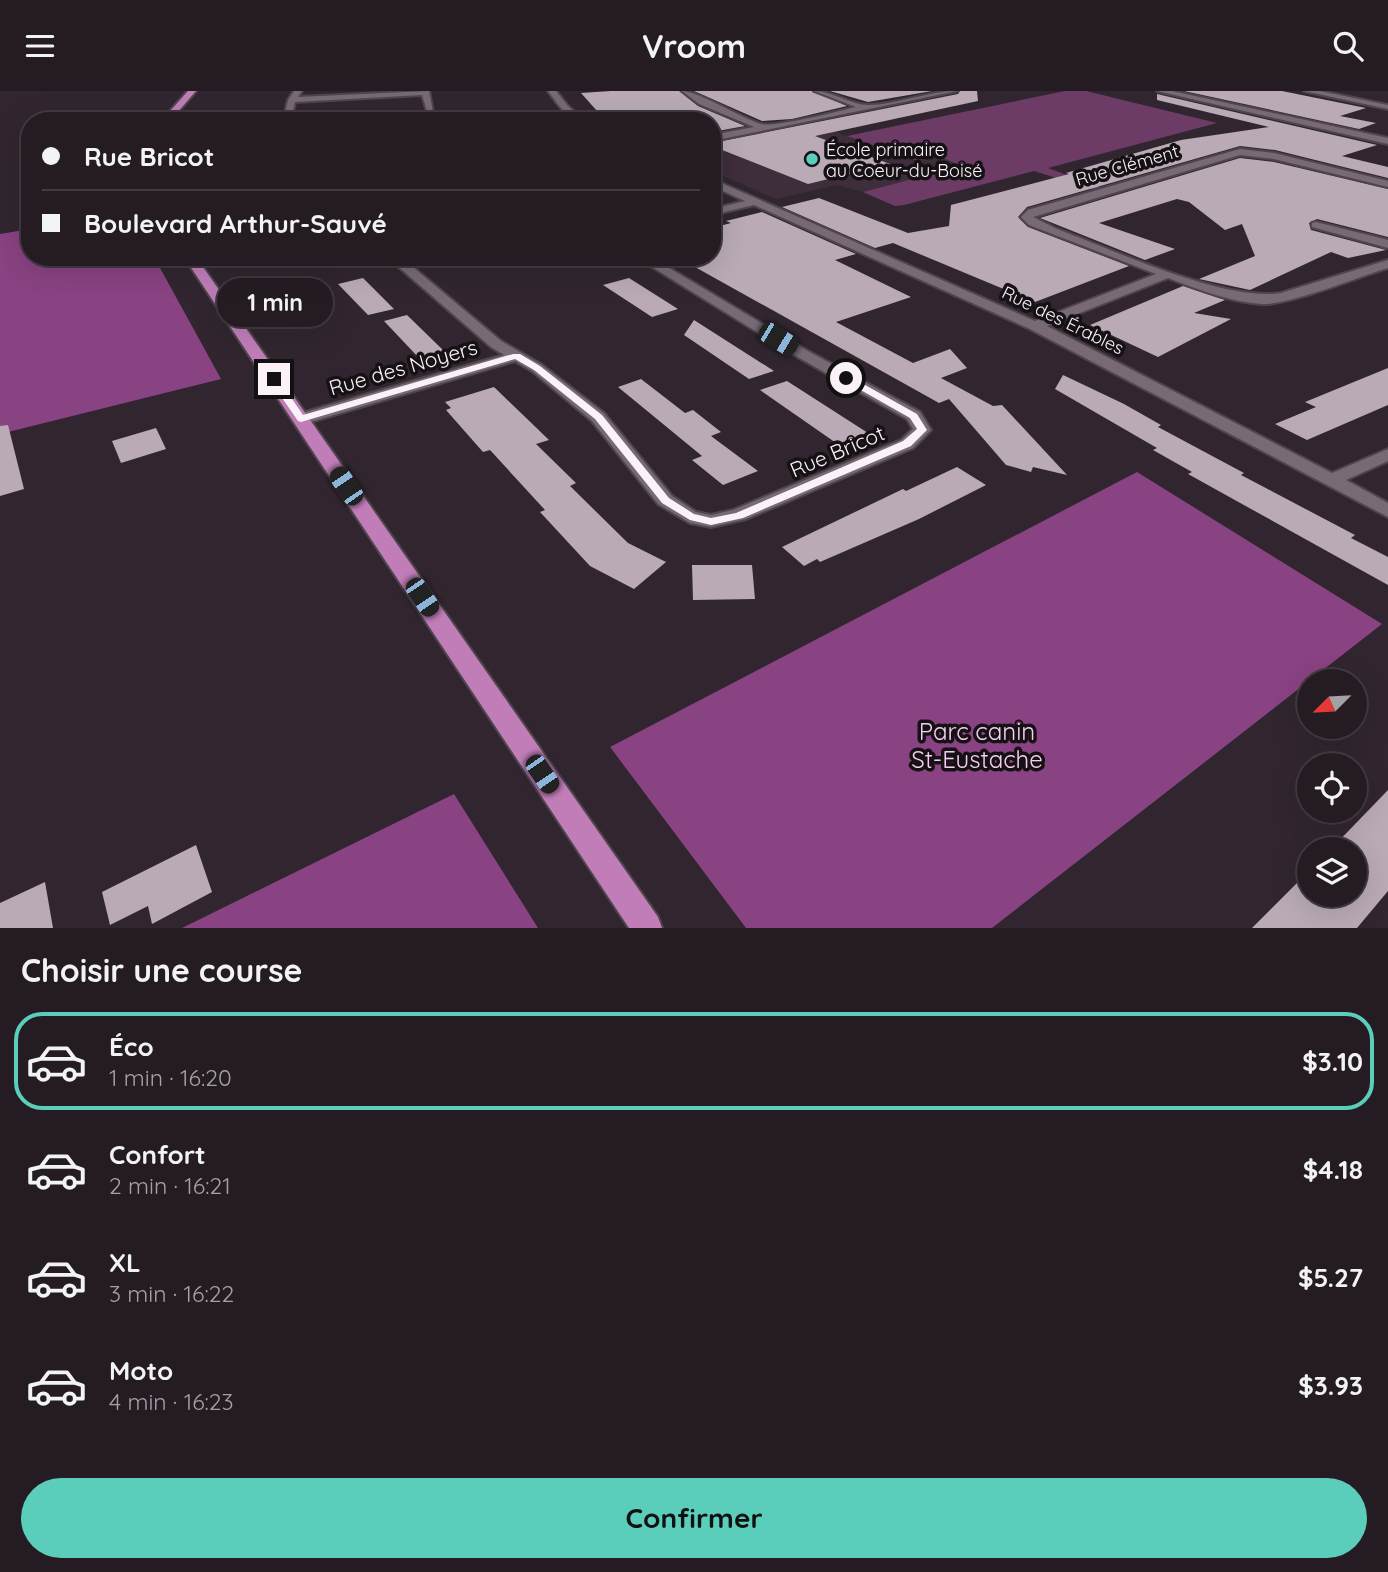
<!DOCTYPE html>
<html lang="fr">
<head>
<meta charset="utf-8">
<style>
	:root { --surface:#251c23; --page:#2d252b; --text:#f1f3f6; --muted:#a3a1a6; --line:#423a41; --accent:#5bcebb }
	body { margin:0; font-family:Quicksand,sans-serif; background:var(--page); color:var(--text); height:100vh; display:flex; flex-direction:column; font-size:26px; white-space:nowrap }
	* { box-sizing:border-box; margin:0 }
	p { font-size:23px; color:var(--muted) }
	.icon { flex:none; width:38px; height:38px; fill:none; stroke:currentColor; stroke-width:2; stroke-linecap:round; stroke-linejoin:round }
	.map { position:relative; height:837px; overflow:hidden }
	.details { display:flex; flex-direction:column; background:var(--surface); flex:1 }
	.details>* { flex:none }
	.guide { position:absolute; left:21px; top:21px; width:700px; height:154px; border-radius:28px; box-shadow:0 7px 28px #0002,0 0 0 2px var(--line); display:grid; align-content:center; height:154px; padding:0 21px; background:var(--surface) }
	.needle { width:46px; rotate:246deg }
	.fabs { position:absolute; left:1297px; top:578px; display:grid; gap:14px }
	.fabs a { display:grid; place-items:center; width:70px; height:70px; border-radius:50%; background:var(--surface); box-shadow:0 7px 28px #0002,0 0 0 2px var(--line); font-size:35px }
	.end { position:absolute; width:32px; height:32px; margin:-16px; border:9px solid #faf2f8; background:#111; box-shadow:0 0 0 4px #111 }
	.from { border-radius:50% }
	.bubble { position:absolute; height:49px; border-radius:24px; background:var(--surface); box-shadow:0 7px 28px #0002,0 0 0 2px var(--line); font-size:23px; font-weight:700; line-height:49px; text-align:center }
	.car { position:absolute; width:21px; height:42px; margin:-21px -10px; border-radius:9px; box-shadow:0 0 5px 2px #0007; background:linear-gradient(#222 24%,#8ab4d8 0 40%,#222 0 76%,#8ab4d8 0 86%,#222 0) }
	.guide b { display:flex; align-items:center; gap:24px; height:66px; font-size:26px }
	.guide b+b { border-top:2px solid var(--line) }
	.guide i { width:18px; height:18px; background:var(--text) }
	ul { padding:0; list-style:none }
	li { display:flex; align-items:center; gap:21px; height:98px; margin:0 14px 10px; padding:0 7px; border:4px solid transparent; border-radius:28px }
	li div { flex:1 }
	li b { display:block; font-size:26px }
	li em { font-style:normal; font-weight:700 }
	li.active { border-color:var(--accent) }
	li>.icon { width:63px; height:63px; stroke-width:1.5 }
	h2 { padding:0 21px; font-size:32px; line-height:84px }
	.primary-button { display:flex; gap:14px; margin-top:auto; padding:14px 21px }
	.primary-button a { flex:1; height:80px; border-radius:42px; background:var(--accent); color:#111; font-size:28px; font-weight:700; line-height:80px; text-align:center }
	header { display:flex; justify-content:space-between; align-items:center; height:91px; padding:0 21px; background:var(--surface); font-size:32px; font-weight:700 }
	.map>svg:first-child { display:block }
	.built { fill:#3e2d3b }
	.green { fill:#6c3c66 }
	.forest { fill:#894282 }
	.building { fill:#b9aab6 }
	.lines { fill:none; stroke-linecap:round; stroke-linejoin:round }
	.minor-casing { stroke:#4f454d; stroke-width:4 }
	.primary-casing { stroke:#4f454d; stroke-width:4 }
	.minor { fill:#776a75; fill-rule:evenodd }
	.primary { fill:#c07db8; fill-rule:evenodd }
	.route { fill:#faf2f8 }
	.poi-dot { fill:#5bcebb; stroke:#161115; stroke-width:2.5 }
	.labels { text-anchor:middle; dominant-baseline:central; stroke-width:7; stroke-linejoin:round; paint-order:stroke }
	.far-poi-label { font-size:18px; fill:#faf2f8; stroke:#161115; text-anchor:start }
	.far-street-label { font-size:18px; fill:#faf2f8; stroke:#161115 }
	.street-label { font-size:21px; fill:#faf2f8; stroke:#161115 }
	.near-park-label { font-size:24px; fill:#f5cdef; stroke:#161115 }
</style>
</head>
<body>
<header><svg class="icon" aria-label="menu" viewBox="0 0 24 24"><path d="M4 6h16M4 12h16M4 18h16"/></svg>Vroom<svg class="icon" aria-label="search" viewBox="0 0 24 24"><circle cx="10" cy="10" r="6"/><path d="M15 15l6 6"/></svg></header>
<div class="map">
<svg width="1388" height="837" viewBox="0 0 1388 837">
	<rect width="100%" height="100%" fill="#31262f"/>
	<path class="built" d="M808,31L918,70L938,65L964,75L863,101L837,94L776,108L712,80V51Z"/>
	<path class="green" d="M1065,0H1086L1217,32L1048,77L1102,97L1094,99L1034,80L904,114L895,115L863,101L962,75L938,65L918,70L847,45Z"/>
	<path class="forest" d="M30,138V166H154L221,288L0,343V143Z
		M1137,381L1382,533L992,837H746L610,656Z
		M454,703L538,837H182Z"/>
	<path class="building" d="M611,0H679L698,15L745,35L712,41V30H606L581,2Z
		M694,0H812L847,15L792,28L762,30Z
		M830,0H932L868,11Z
		M960,0H977L978,10L815,45L890,73L808,93L712,55V52L958,3Z
		M1184,0H1282L1366,17L1340,25L1376,32L1359,38Z
		M1157,3L1377,54L1342,65L1388,76V87L1275,59L1240,55L1027,116L1018,126L1028,136L1129,175L1035,211L893,152L875,157L782,116L819,107L908,142L949,135L951,114L1069,83L1066,82L1181,49L1269,36L1157,9Z
		M1240,67L1274,71L1388,98V146L1317,128L1309,132L1311,139L1386,159L1348,167L1331,161L1250,199L1199,188L1255,165L1242,133L1225,139L1189,111L1177,108L1099,132L1175,158L1145,169L1040,127Z
		M762,121L856,163L835,169L911,206L836,231L913,272L950,258L967,277L941,287L993,315L1002,314L1067,384L1033,376L1031,381L1006,374L949,308L939,312L677,166H712V137L731,132L726,130Z
		M363,187L394,218L368,224L338,193Z
		M629,187L678,218L652,226L603,194Z
		M1183,195L1225,209L1194,222L1231,228L1158,266L1090,234Z
		M407,224L444,260L419,267L384,230Z
		M694,229L774,280L749,288L684,244Z
		M1388,277V314L1307,349L1275,333L1316,316L1305,311Z
		M1063,284L1124,313L1161,334L1158,336L1244,382L1241,384L1355,444L1351,447L1388,466V494L1188,383L1192,381L1153,359L1157,357L1055,298Z
		M641,288L685,322L693,319L721,341L711,345L758,380L723,394L692,369L702,365L618,296Z
		M787,290L868,342L839,354L760,299Z
		M494,296L549,349L536,353L576,392L570,395L628,452L666,471L634,498L590,475L540,421L545,419L490,359L483,361L446,319L451,317L445,311Z
		M8,334L24,398L0,405V335Z
		M156,337L166,358L121,372L112,350Z
		M957,376L986,394L919,428L820,471L817,468L804,475L782,456L903,398L906,400Z
		M692,474H752L755,508L693,509Z
		M1388,699V800L1357,837H1252L1309,780V803H1354V758H1331Z
		M196,754L212,801L152,833L148,815L110,834L102,801Z
		M45,791L53,837H0V812Z"/>
	<g class="lines">
		<defs>
			<path id="minor" d="M294,0H302L298,6L429,0L433,21L438,30H430L422,4L295,11L291,30H283L288,9Z
				M548,0H556L568,15L585,30C567,30 558,13 548,0Z
				M682,0C698,0 741,27 761,33C774,37 839,20 856,16L814,0C833,0 850,14 868,14C898,14 927,0 957,0L712,50V44L754,36L699,13Z
				M1157,0H1172L1388,47V53Z
				M1304,0H1320L1388,14V18Z
				M1240,58L1274,62L1388,90V96L1274,68L1240,64L1033,126L1057,138C1114,159 1224,211 1281,202L1388,169V177C1358,186 1290,214 1262,213C1230,211 1197,198 1168,187L1047,235L1332,382L1388,358V370L1346,389L1388,412V426L1030,238L754,114L712,124V118L745,110L712,95V88L1035,230L1156,183L1029,134L1021,126L1028,119Z
				M1316,131L1388,149V157L1312,136V132Z
				M387,166H401L501,250L542,274L604,322L672,405L696,421L711,424L733,419L901,349L913,338L907,328L796,265L636,166H651L806,259L920,321L931,339L913,357L746,428L711,436L690,432L658,413L592,330L532,280L515,270L307,332H295L293,328L295,324L504,264L491,256Z"/>
			<path id="primary" d="M188,0H196L170,30H161Z
				M184,166H196L658,826L662,837H629Z"/>
		</defs>
		<use href="#minor" class="minor-casing"/>
		<use href="#primary" class="primary-casing"/>
		<use href="#minor" class="minor"/>
		<use href="#primary" class="primary"/>
	</g>
	<path class="route" d="M513,263H520L540,275L602,324L669,407L694,423L711,427L736,422L903,350L917,338L910,327L843,289V285H849L917,323L927,339L911,355L743,427L711,434L690,429L662,412L595,328L534,279L515,268L301,331L298,330L269,288L277,286L303,324Z"/>
	<circle class="poi-dot" cx="812" cy="68" r="7"/>
	<g class="labels">
		<g class="far-poi-label">
			<text x="826" y="58">École primaire<tspan x="826" dy="21">au Coeur‑du‑Boisé</tspan></text>
		</g>
		<g class="far-street-label">
			<text transform="translate(1127 74) rotate(-16)">Rue Clément</text>
			<text transform="translate(1063 229) rotate(26)">Rue des Érables</text>
		</g>
		<g class="street-label">
			<text transform="translate(403 276) rotate(-16)">Rue des Noyers</text>
			<text transform="translate(837 360) rotate(-23)">Rue Bricot</text>
		</g>
		<g class="near-park-label">
			<text x="977" y="640">Parc canin<tspan x="977" dy="28">St-Eustache</tspan></text>
		</g>
	</g>
</svg>
<div class="fabs">
<a><svg class="needle" viewBox="-14 -14 28 28"><path d="M0-13l5 13h-10z" fill="#e53935"/><path d="M0 13l5-13h-10z" fill="#a3a1a6"/></svg></a>
<a><svg class="icon" aria-label="locate" viewBox="0 0 24 24"><circle cx="12" cy="12" r="6"/><path d="M12 2v4M12 18v4M2 12h4M18 12h4"/></svg></a>
<a><svg class="icon" aria-label="layers" viewBox="0 0 24 24"><path d="M12 4l9 5-9 5-9-5zM3 14l9 5 9-5"/></svg></a>
</div>
<i class="end from" style="left:846px;top:287px"></i>
<i class="end" style="left:274px;top:288px"></i>
<div class="bubble" style="left:217px;top:187px;width:116px">1 min</div>
<i class="car" style="left:778px;top:248px;rotate:121deg"></i>
<i class="car" style="left:346px;top:395px;rotate:326deg"></i>
<i class="car" style="left:422px;top:506px;rotate:146deg"></i>
<i class="car" style="left:542px;top:683px;rotate:146deg"></i>
<div class="guide">
<b><i class="from"></i>Rue Bricot</b>
<b><i></i>Boulevard Arthur-Sauvé</b>
</div>
</div>
<section class="details">
<h2>Choisir une course</h2>
<ul>
<li class="active"><svg class="icon" aria-label="car" viewBox="0 0 24 24"><path d="M5 17H2v-5l4-1 3-4h7l3 4 3 1v5h-3M9 17h6M6 11h13"/><circle cx="7" cy="17" r="2"/><circle cx="17" cy="17" r="2"/></svg><div><b>Éco</b><p>1 min · 16:20</p></div><em>$3.10</em></li>
<li><svg class="icon" aria-label="car" viewBox="0 0 24 24"><path d="M5 17H2v-5l4-1 3-4h7l3 4 3 1v5h-3M9 17h6M6 11h13"/><circle cx="7" cy="17" r="2"/><circle cx="17" cy="17" r="2"/></svg><div><b>Confort</b><p>2 min · 16:21</p></div><em>$4.18</em></li>
<li><svg class="icon" aria-label="car" viewBox="0 0 24 24"><path d="M5 17H2v-5l4-1 3-4h7l3 4 3 1v5h-3M9 17h6M6 11h13"/><circle cx="7" cy="17" r="2"/><circle cx="17" cy="17" r="2"/></svg><div><b>XL</b><p>3 min · 16:22</p></div><em>$5.27</em></li>
<li><svg class="icon" aria-label="car" viewBox="0 0 24 24"><path d="M5 17H2v-5l4-1 3-4h7l3 4 3 1v5h-3M9 17h6M6 11h13"/><circle cx="7" cy="17" r="2"/><circle cx="17" cy="17" r="2"/></svg><div><b>Moto</b><p>4 min · 16:23</p></div><em>$3.93</em></li>
</ul>
<div class="primary-button"><a>Confirmer</a></div>
</section>
</body>
</html>
